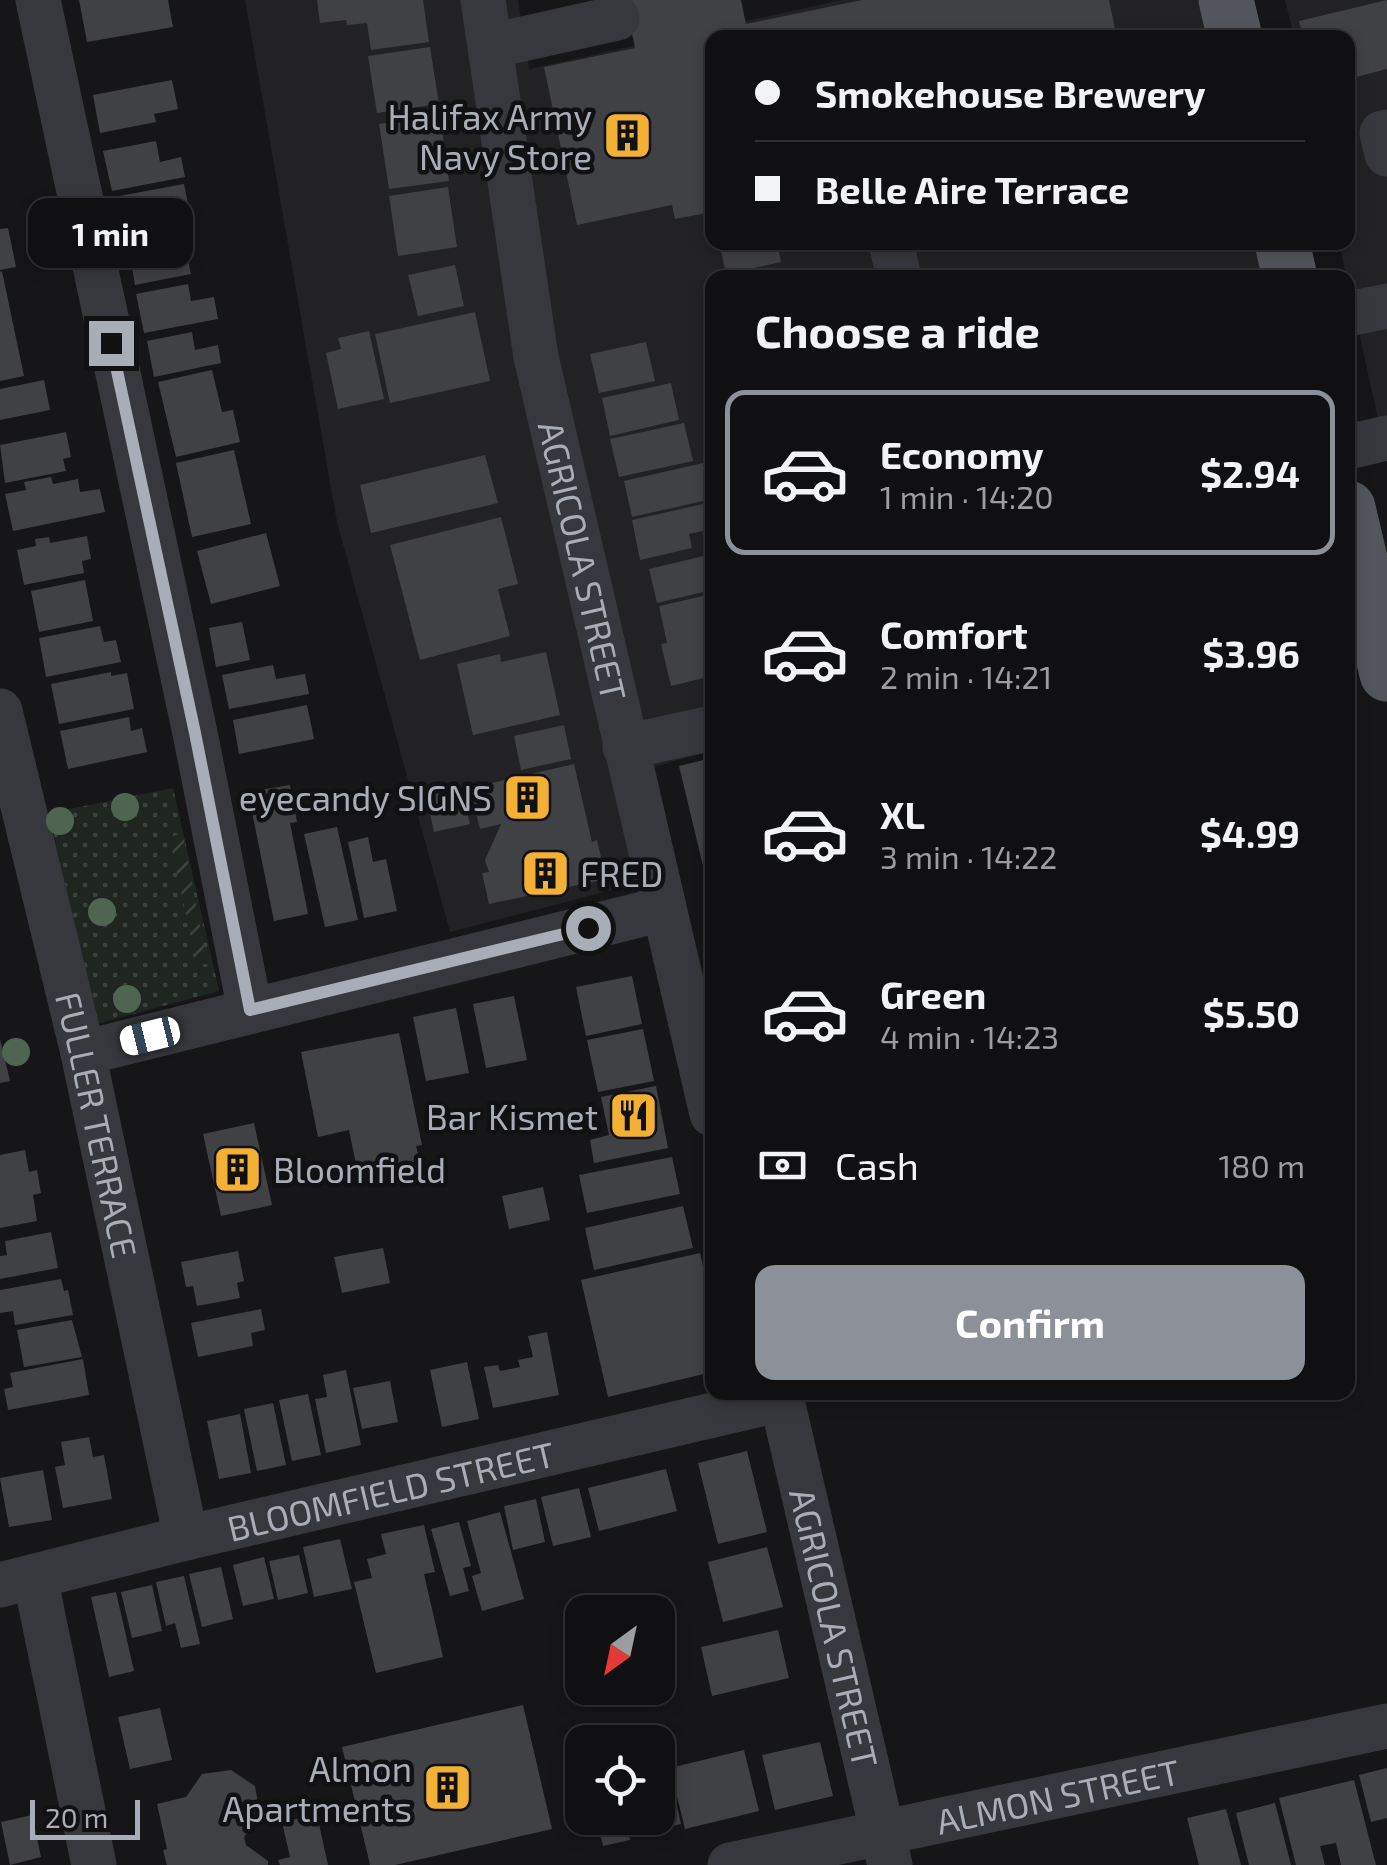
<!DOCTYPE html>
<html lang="en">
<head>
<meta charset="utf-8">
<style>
	:root { --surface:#101012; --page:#19191b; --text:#f1f3f6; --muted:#9c9d9f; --line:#303032; --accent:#8c9099 }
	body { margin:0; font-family:"Exo 2",sans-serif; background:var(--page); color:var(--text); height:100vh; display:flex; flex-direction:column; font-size:38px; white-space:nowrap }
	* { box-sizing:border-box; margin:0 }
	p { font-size:32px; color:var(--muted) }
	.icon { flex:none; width:55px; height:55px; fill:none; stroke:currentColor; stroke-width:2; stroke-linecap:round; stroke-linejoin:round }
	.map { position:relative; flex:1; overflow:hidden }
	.sheet { position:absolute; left:705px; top:270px; width:650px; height:1130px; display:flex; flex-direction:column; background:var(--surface); border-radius:20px; box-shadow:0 5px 15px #0003,0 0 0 2px var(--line) }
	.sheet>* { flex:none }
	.guide { position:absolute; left:705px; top:30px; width:650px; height:220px; border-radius:20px; box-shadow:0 5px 15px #0003,0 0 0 2px var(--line); display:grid; align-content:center; height:220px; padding:0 50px; background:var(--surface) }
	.needle { width:65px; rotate:213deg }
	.tools { position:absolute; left:565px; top:1595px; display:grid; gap:20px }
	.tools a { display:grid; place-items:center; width:110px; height:110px; border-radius:20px; background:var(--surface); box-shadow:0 5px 15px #0003,0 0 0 2px var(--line); font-size:50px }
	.scale { position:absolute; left:30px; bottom:25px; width:110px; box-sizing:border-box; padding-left:10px; border:5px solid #a8adb8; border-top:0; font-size:28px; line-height:35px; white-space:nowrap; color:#a8adb8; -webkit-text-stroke:8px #111113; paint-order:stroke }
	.end { position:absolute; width:45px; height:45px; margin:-22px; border:12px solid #a8adb8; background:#111; box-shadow:0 0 0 5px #111 }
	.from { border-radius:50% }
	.bubble { position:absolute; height:70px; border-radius:20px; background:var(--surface); box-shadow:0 5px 15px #0003,0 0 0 2px var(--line); font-size:32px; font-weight:700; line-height:70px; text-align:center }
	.car { position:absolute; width:30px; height:60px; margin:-30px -15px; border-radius:12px; box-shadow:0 0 8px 2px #0007; background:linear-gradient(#fff 24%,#345 0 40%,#fff 0 76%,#345 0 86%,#fff 0) }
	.guide b { display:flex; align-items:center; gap:35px; height:95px; font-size:38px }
	.guide b+b { border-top:2px solid var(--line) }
	.guide i { width:25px; height:25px; background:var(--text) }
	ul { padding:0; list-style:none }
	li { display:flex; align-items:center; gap:30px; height:165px; margin:0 20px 15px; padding:0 30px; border:5px solid transparent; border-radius:20px }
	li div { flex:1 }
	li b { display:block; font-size:38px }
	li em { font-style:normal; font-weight:700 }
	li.on { border-color:var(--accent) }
	li>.icon { width:90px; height:90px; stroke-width:1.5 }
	h2 { padding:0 50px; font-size:45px; line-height:120px }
	.pay { display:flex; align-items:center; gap:25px; height:110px; padding:0 50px; font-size:38px }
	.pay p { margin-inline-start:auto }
	.cta { display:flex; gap:20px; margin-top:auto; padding:20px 50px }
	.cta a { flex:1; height:115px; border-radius:20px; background:var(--accent); color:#fff; font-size:40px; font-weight:700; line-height:115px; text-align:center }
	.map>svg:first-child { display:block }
	.built { fill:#222225 }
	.grass { fill:url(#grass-dots) }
	.garden { fill:url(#garden-furrows) }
	.building { fill:#404145 }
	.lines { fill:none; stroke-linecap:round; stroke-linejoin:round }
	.minor { stroke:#37383d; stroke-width:45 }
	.major { stroke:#53555c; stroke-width:55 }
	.tree { fill:#506452 }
	.route { stroke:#a8adb8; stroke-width:12 }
	.labels { text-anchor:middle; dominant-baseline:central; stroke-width:9; stroke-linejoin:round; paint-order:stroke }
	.poi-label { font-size:35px; fill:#a8adb8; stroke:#111113; text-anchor:end }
	.street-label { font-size:35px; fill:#a8adb8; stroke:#111113 }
</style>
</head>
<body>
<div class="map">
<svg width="1387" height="1865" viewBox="0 0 1387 1865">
	<defs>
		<pattern id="grass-dots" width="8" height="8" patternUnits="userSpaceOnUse" patternTransform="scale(2.5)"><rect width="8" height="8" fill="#1e261f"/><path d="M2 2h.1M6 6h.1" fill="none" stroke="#3c433d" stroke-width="1.8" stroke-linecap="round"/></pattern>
		<pattern id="garden-furrows" width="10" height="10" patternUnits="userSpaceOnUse" patternTransform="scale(2.5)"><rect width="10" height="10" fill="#1e261f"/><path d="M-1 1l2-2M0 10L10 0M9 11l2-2" fill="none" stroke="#3c433d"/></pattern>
	</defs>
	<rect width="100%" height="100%" fill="#161618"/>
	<path class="built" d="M245,0H518L529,69L842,0H1227L1235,37L712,38V242L1282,243L1290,277L712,278V751L630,773L658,878L450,932L337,522Z
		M1285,0H1387V459L1339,243L1348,242V38L1294,37Z"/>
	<path class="grass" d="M173,788L219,991L97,1024L49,813Z"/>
	<path class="garden" d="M183,833L207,964L197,965L169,837Z"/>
	<path class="building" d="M79,0H168L173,27L87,42Z
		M317,0H423L429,42L371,50L367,23L347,25L346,20L320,23Z
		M625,0H741L746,24L862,0H1109L1117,38H712V212L675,219L672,205L577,225L544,67L635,48Z
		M1387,0V69L1348,79V38H1303L1299,21Z
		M430,47L439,104L377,113L368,56Z
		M172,80L178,109L154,114L156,122L100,133L93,95Z
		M440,115L449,181L389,189L379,124Z
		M156,141L160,162L181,157L185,177L112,191L103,151Z
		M184,184L192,224L122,238L114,197Z
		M448,187L457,247L398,256L389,196Z
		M8,228L16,267L0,270V229Z
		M184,240L191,274L135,285L129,251Z
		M719,242H777L781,262L726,274Z
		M455,265L464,306L418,316L408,275Z
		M2,271L24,376L0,381V272Z
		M188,284L191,301L214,297L218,319L144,333L136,294Z
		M475,312L490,381L390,403L375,334Z
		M369,331L384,399L338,409L326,353L341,349L338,338Z
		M192,332L195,350L218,345L221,363L154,377L147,341Z
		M646,342L655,381L599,393L590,354Z
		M212,370L222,412L233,410L240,442L176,457L158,382Z
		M44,380L50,410L0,420V389Z
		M671,383L679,420L610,436L602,398Z
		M684,423L693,461L619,477L610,439Z
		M66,432L71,457L63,459L66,471L5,483L0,445Z
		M234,450L251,524L192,537L176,463Z
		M485,455L498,503L371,533L360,485Z
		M712,461V499L632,517L624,481Z
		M51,477L53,484L78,479L80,492L100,489L105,512L13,531L5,494L26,490L24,482Z
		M712,502V529L689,534L692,548L640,560L632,520Z
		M501,517L518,584L498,589L510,636L420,660L390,545Z
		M266,533L280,586L211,604L197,551Z
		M87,536L91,559L82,561L84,573L24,585L17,550L36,546L35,539L49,537L50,543Z
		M712,554V590L657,603L649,569Z
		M85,580L93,621L39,632L31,591Z
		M712,594V676L671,686L661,644L667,643L659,606Z
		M242,622L250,660L216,667L209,628Z
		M100,626L104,642L116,640L121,662L46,677L39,638Z
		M546,652L560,715L473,735L457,664L500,654L501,662Z
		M273,665L276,679L305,674L309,694L229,709L222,675Z
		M111,672V676L127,673L134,709L59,724L51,684Z
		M307,705L314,739L239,754L233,720Z
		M129,717L131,731L142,728L147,752L68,769L60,731Z
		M564,725L571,759L521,770L514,736Z
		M712,758V899H711L679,766Z
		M574,764L592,842L597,840L606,879L489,904L482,873L489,872L485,860L501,824L480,829L470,788Z
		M460,783L470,824L434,832L425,791Z
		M290,785L297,822L290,823L308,914L274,921L248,792Z
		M337,827L358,920L325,927L304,834Z
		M368,837L373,862L386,859L397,911L364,918L348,842Z
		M632,976L642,1024L586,1036L576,987Z
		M514,996L527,1060L486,1068L473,1004Z
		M456,1008L469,1073L426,1081L413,1017Z
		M643,1029L654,1081L598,1092L587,1040Z
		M399,1033L422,1145L416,1146L421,1166L359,1179L349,1130L318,1137L301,1052Z
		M0,1039L10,1081L0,1083Z
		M656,1086L668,1148L594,1163L590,1140L609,1135L601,1097Z
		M254,1123L272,1205L221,1216L203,1134Z
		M25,1150L29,1172L37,1170L41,1193L33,1195L37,1221L0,1228V1155Z
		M672,1157L680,1194L587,1213L579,1175Z
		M543,1187L550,1220L509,1229L502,1196Z
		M683,1206L693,1248L594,1270L585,1228Z
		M51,1232L58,1268L0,1279V1256L7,1255L5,1241Z
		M383,1248L390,1283L342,1293L334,1257Z
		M238,1251L244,1281L237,1283L240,1298L197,1306L193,1286L186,1287L181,1262Z
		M700,1253L712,1307V1372L608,1397L581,1280Z
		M61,1279L64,1291L68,1290L73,1315L15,1325L13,1311L0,1313V1290Z
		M261,1309L265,1330L251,1333L253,1346L198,1357L191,1323Z
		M72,1320L82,1357L24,1367L17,1330Z
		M547,1332L559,1395L493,1408L484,1367L498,1365L500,1371L520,1367L518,1360L533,1357L528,1336Z
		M83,1359L89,1395L8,1410L4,1389L13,1387L10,1373Z
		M467,1362L479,1419L442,1427L430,1370Z
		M346,1370L361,1445L326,1453L315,1399L327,1397L323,1375Z
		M390,1381L398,1422L362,1429L353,1388Z
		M308,1394L321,1455L292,1461L279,1400Z
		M273,1403L286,1465L257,1471L244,1409Z
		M240,1414L251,1473L219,1479L207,1421Z
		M89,1437L93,1457L104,1455L112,1499L63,1508L55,1467L65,1465L61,1442Z
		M747,1451L767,1532L718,1544L698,1463Z
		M666,1469L677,1511L599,1531L588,1488Z
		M43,1470L52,1520L9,1527L0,1478Z
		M579,1488L591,1537L553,1546L541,1497Z
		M536,1499L545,1542L513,1550L504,1506Z
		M500,1512L524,1599L482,1611L472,1576L481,1573L467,1521Z
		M459,1522L471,1566L463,1568L469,1591L450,1596L431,1529Z
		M424,1525L435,1572L424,1574L443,1657L376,1673L354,1582L372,1578L367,1559L386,1554L381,1534Z
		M340,1539L352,1589L314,1597L303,1547Z
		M767,1547L783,1607L723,1622L708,1562Z
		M299,1555L308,1593L278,1600L269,1561Z
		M264,1557L274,1599L243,1606L233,1565Z
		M221,1567L233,1619L202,1627L189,1574Z
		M184,1576L200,1644L181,1648L175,1623L166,1626L156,1582Z
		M152,1585L162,1631L132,1638L121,1592Z
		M116,1592L134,1671L109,1677L91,1597Z
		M778,1630L789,1678L712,1696L701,1647Z
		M523,1705L552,1829L395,1865H370L342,1747Z
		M160,1708L172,1760L130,1769L118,1717Z
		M820,1742L833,1796L775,1810L762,1755Z
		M744,1750L759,1811L685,1829L670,1768Z
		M1387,1768V1818L1371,1822L1359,1775Z
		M231,1770L255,1786L260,1815L244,1837L246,1845L268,1861V1865H167L163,1850L167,1849L157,1804L186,1797L202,1774Z
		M1354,1780L1376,1865H1341L1336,1843L1320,1846L1325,1865H1296L1279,1798Z
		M671,1781L681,1824L629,1836L630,1840L603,1846L596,1818H658V1785Z
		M1275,1803L1291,1865H1249L1236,1813Z
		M1226,1809L1241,1865H1199L1187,1818Z
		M32,1815L41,1857L10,1865L1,1822Z
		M317,1815L328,1865H280L278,1860L290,1857L282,1822Z"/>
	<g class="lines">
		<g class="minor">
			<path d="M38,0L195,733L250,1010"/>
			<path id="s1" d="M483,0L536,357L712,1114"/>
			<path d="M491,46L617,18"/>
			<path d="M1387,132L1382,133L1387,154"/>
			<path d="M891,242L899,278"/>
			<path d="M1348,314L1387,306"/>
			<path d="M1348,447L1387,438"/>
			<path id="s2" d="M0,711L83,1053L186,1538"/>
			<path d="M625,747L712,728"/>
			<path d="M83,1053L663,909"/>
			<path id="s3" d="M780,1392L890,1865"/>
			<path d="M35,1577L94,1865"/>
			<path id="s4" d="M0,1585L186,1538L782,1399"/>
			<path id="s5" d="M730,1865L1387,1726"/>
		</g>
		<path class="major" d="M1226,0L1235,38
			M1282,242L1290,278
			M1348,508L1387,674"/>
	</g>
	<g class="tree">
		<circle cx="125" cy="807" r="14"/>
		<circle cx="60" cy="821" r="14"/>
		<circle cx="102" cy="912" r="14"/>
		<circle cx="127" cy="999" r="14"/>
		<circle cx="16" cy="1052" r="14"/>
	</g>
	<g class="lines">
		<path class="route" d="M111,343L195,733L250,1010L588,928"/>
	</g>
	<defs>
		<symbol id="building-square" viewBox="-11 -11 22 22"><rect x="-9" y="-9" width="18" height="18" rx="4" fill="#f2b134" stroke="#111113"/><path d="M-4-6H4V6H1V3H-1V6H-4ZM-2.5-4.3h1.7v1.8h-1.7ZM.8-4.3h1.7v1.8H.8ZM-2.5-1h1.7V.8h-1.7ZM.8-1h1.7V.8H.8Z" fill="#111"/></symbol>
		<symbol id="restaurant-square" viewBox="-11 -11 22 22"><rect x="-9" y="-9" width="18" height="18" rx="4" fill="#f2b134" stroke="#111113"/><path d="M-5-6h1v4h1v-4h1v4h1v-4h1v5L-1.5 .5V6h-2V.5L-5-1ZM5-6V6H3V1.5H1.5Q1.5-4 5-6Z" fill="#111"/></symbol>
	</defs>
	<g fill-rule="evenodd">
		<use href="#building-square" x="600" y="108" width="55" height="55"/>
		<use href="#building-square" x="500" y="770" width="55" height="55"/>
		<use href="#building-square" x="518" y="846" width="55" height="55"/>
		<use href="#restaurant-square" x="606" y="1088" width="55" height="55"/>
		<use href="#building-square" x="210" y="1142" width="55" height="55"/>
		<use href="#building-square" x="420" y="1760" width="55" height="55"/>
	</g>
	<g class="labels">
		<g class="poi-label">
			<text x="592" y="116">Halifax Army<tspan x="592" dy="40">Navy Store</tspan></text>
			<text x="492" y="797">eyecandy SIGNS</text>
			<text x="580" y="873" text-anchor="start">FRED</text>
			<text x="598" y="1116">Bar Kismet</text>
			<text x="273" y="1169" text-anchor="start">Bloomfield</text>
			<text x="412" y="1768">Almon<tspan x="412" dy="40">Apartments</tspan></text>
		</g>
		<g class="street-label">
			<text stroke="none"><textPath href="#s1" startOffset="570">AGRICOLA STREET</textPath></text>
			<text stroke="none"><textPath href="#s2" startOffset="425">FULLER TERRACE</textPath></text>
			<text stroke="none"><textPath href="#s4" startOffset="402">BLOOMFIELD STREET</textPath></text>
			<text stroke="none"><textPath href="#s3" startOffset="242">AGRICOLA STREET</textPath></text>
			<text stroke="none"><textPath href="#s5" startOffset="335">ALMON STREET</textPath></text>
		</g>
	</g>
</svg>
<div class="tools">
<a><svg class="needle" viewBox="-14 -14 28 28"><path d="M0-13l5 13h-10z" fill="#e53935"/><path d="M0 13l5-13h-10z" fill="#9c9d9f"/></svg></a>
<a><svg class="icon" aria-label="locate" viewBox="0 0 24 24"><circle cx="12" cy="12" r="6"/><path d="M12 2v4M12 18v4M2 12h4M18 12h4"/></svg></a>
</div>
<div class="scale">20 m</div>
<i class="end from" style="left:588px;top:928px"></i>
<i class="end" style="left:111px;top:343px"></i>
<div class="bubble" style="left:28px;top:198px;width:165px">1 min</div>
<i class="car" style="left:150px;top:1036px;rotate:256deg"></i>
<div class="guide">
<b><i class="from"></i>Smokehouse Brewery</b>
<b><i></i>Belle Aire Terrace</b>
</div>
<section class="sheet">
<h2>Choose a ride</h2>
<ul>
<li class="on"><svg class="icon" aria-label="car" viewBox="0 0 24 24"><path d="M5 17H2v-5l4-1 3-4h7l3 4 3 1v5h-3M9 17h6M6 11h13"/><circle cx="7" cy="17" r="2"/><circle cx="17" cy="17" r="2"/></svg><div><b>Economy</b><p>1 min · 14:20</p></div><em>$2.94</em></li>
<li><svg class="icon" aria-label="car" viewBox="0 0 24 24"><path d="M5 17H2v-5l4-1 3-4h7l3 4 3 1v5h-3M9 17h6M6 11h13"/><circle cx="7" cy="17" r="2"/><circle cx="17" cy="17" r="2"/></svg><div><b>Comfort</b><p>2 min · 14:21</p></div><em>$3.96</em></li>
<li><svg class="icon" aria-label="car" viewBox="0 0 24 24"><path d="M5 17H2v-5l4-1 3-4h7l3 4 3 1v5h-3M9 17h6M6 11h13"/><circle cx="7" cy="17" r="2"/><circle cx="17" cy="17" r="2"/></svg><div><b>XL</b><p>3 min · 14:22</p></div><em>$4.99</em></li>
<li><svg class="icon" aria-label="car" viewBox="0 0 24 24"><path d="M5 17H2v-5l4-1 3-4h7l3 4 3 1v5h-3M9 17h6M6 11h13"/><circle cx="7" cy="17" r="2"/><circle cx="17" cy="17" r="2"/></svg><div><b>Green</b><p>4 min · 14:23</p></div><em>$5.50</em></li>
</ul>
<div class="pay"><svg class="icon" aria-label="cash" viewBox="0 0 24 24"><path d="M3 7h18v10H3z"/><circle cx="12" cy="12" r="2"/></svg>Cash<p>180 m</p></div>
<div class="cta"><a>Confirm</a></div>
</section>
</div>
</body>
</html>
